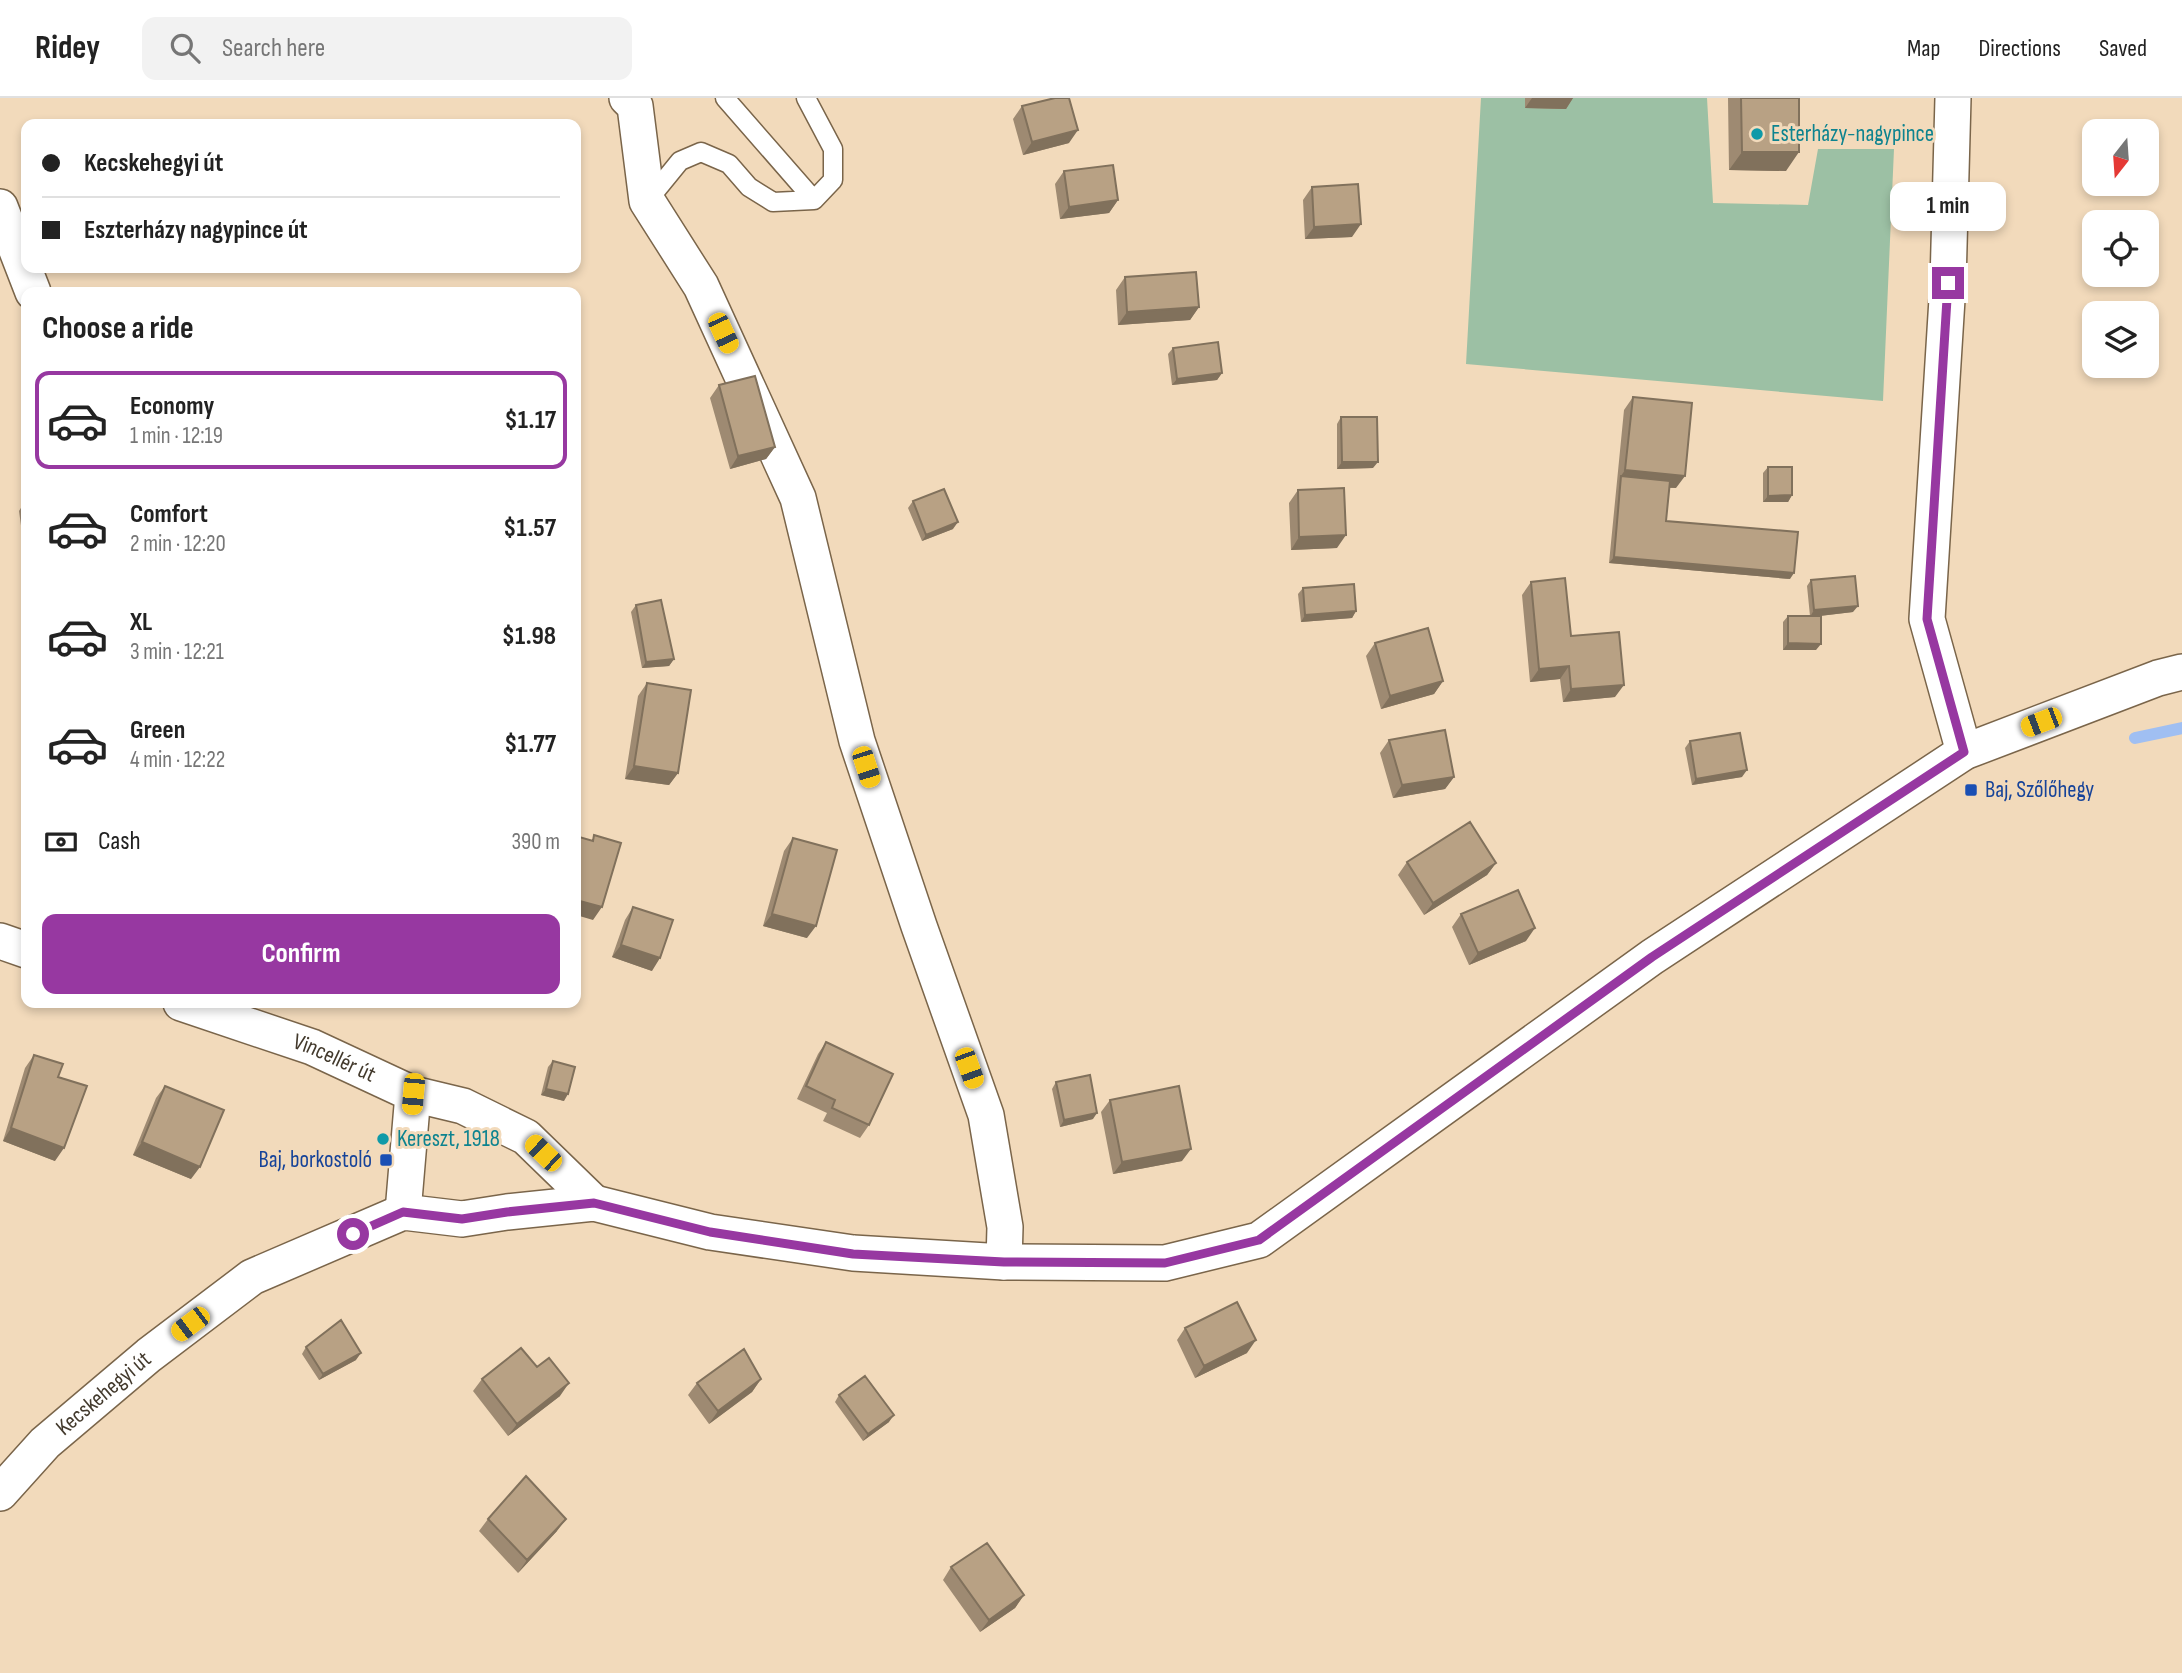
<!DOCTYPE html>
<html lang="en">
<head>
<meta charset="utf-8">
<style>
	:root { --surface:#fff; --page:#f2f2f2; --text:#222; --muted:#767676; --line:#e0e0e0; --accent:#9738a1 }
	body { margin:0; font-family:"Sofia Sans Condensed",sans-serif; background:var(--page); color:var(--text); height:100vh; display:flex; flex-direction:column; font-size:26px; white-space:nowrap }
	* { box-sizing:border-box; margin:0 }
	p { font-size:23px; color:var(--muted) }
	.icon { flex:none; width:38px; height:38px; fill:none; stroke:currentColor; stroke-width:2; stroke-linecap:round; stroke-linejoin:round }
	.map { position:relative; flex:1; overflow:hidden }
	.panel { position:absolute; left:21px; top:189px; width:560px; height:721px; display:flex; flex-direction:column; background:var(--surface); border-radius:14px; box-shadow:0 4px 10px #0003 }
	.panel>* { flex:none }
	.hud { position:absolute; left:21px; top:21px; width:560px; height:154px; border-radius:14px; box-shadow:0 4px 10px #0003; display:grid; align-content:center; height:154px; padding:0 21px; background:var(--surface) }
	.needle { width:46px; rotate:197deg }
	.controls { position:absolute; left:2082px; top:21px; display:grid; gap:14px }
	.controls a { display:grid; place-items:center; width:77px; height:77px; border-radius:14px; background:var(--surface); box-shadow:0 4px 10px #0003; font-size:35px }
	.end { position:absolute; width:32px; height:32px; margin:-16px; border:9px solid #9738a1; background:#fff; box-shadow:0 0 0 4px #fff }
	.from { border-radius:50% }
	.bubble { position:absolute; height:49px; border-radius:14px; background:var(--surface); box-shadow:0 4px 10px #0003; font-size:23px; font-weight:700; line-height:49px; text-align:center }
	.car { position:absolute; width:21px; height:42px; margin:-21px -10px; border-radius:9px; box-shadow:0 0 5px 2px #0007; background:linear-gradient(#f5c518 24%,#345 0 40%,#f5c518 0 76%,#345 0 86%,#f5c518 0) }
	.hud b { display:flex; align-items:center; gap:24px; height:66px; font-size:26px }
	.hud b+b { border-top:2px solid var(--line) }
	.hud i { width:18px; height:18px; background:var(--text) }
	ul { padding:0; list-style:none }
	li { display:flex; align-items:center; gap:21px; height:98px; margin:0 14px 10px; padding:0 7px; border:4px solid transparent; border-radius:14px }
	li div { flex:1 }
	li b { display:block; font-size:26px }
	li em { font-style:normal; font-weight:700 }
	li.on { border-color:var(--accent) }
	li>.icon { width:63px; height:63px; stroke-width:1.5 }
	h2 { padding:0 21px; font-size:32px; line-height:84px }
	.pay { display:flex; align-items:center; gap:18px; height:77px; padding:0 21px; font-size:26px }
	.pay p { margin-inline-start:auto }
	.action { display:flex; gap:14px; margin-top:auto; padding:14px 21px }
	.action a { flex:1; height:80px; border-radius:14px; background:var(--accent); color:#fff; font-size:28px; font-weight:700; line-height:80px; text-align:center }
	header { display:flex; align-items:center; gap:42px; box-sizing:border-box; height:98px; padding:0 35px; background:var(--surface); border-bottom:2px solid var(--line) }
	header strong { font-size:33px }
	nav { display:flex; gap:38px; margin-inline-start:auto; font-size:24px }
	.search { width:490px; height:63px; background:var(--page); display:flex; align-items:center; gap:18px; box-sizing:border-box; padding:0 24px; border-radius:14px; color:var(--muted); font-size:26px }
	.map>svg:first-child { display:block }
	.green { fill:#9cc0a4 }
	.lines { fill:none; stroke-linecap:round; stroke-linejoin:round }
	.stream { stroke:#a0bff2; stroke-width:12 }
	.service-casing { stroke:#7a654a; stroke-width:21 }
	.minor-casing { stroke:#7a654a; stroke-width:38 }
	.service { stroke:#fff; stroke-width:18 }
	.minor { stroke:#fff; stroke-width:35 }
	.wall { fill:#9e8a72 }
	.shaded-wall { fill:#81715c }
	.building { fill:#b8a184; stroke:#81715c; stroke-width:2 }
	.route { stroke:#9738a1; stroke-width:9 }
	.culture-dot { fill:#0f9aa8; stroke:#f2dabb; stroke-width:2.5 }
	.transit-dot { fill:#1a4fb4; stroke:#f2dabb; stroke-width:2.5 }
	.labels { text-anchor:middle; dominant-baseline:central; stroke-width:6; stroke-linejoin:round; paint-order:stroke }
	.culture-label { font-size:23px; fill:#0d838f; stroke:#f2dabb; text-anchor:start }
	.transit-label { font-size:23px; fill:#164399; stroke:#f2dabb; text-anchor:start }
	.street-label { font-size:23px; fill:#433a2d; stroke:#f2dabb }
</style>
</head>
<body>
<header>
<strong>Ridey</strong>
<div class="search"><svg class="icon" aria-label="search" viewBox="0 0 24 24"><circle cx="10" cy="10" r="6"/><path d="M15 15l6 6"/></svg>Search here</div>
<nav><a>Map</a><a>Directions</a><a>Saved</a></nav>
</header>
<div class="map">
<svg width="2182" height="1575" viewBox="0 0 2182 1575">
	<rect width="100%" height="100%" fill="#f2dabb"/>
	<path class="green" d="M1481,0H1707L1713,105L1808,107L1818,51H1894L1883,303L1466,266Z"/>
	<g class="lines">
		<path class="stream" d="M2135,640L2182,630"/>
		<defs>
			<path id="service" d="M725,0L814,102
				M649,101L680,63L701,54L729,66L749,89L773,104L814,102L833,82V51L806,0"/>
			<g id="minor">
				<path d="M627,0L635,8L647,103L701,188L798,400L857,643L919,828L986,1017L1005,1129L1004,1164"/>
				<path d="M1953,0L1948,185L1927,521L1964,654"/>
				<path d="M0,109L33,194"/>
				<path d="M0,843L26,852"/>
				<path id="s1" d="M181,905L312,949L413,996L403,1114"/>
				<path d="M413,996L463,1008L526,1039L594,1105"/>
				<path id="s2" d="M0,1395L45,1345L149,1257L252,1179L403,1114L462,1121L507,1114L594,1105L710,1134L853,1155L1004,1164L1165,1165L1259,1142L1652,859L1964,654L2158,580L2182,574"/>
			</g>
		</defs>
		<use href="#service" class="service-casing"/>
		<use href="#minor" class="minor-casing"/>
		<use href="#service" class="service"/>
		<use href="#minor" class="minor"/>
	</g>
	<path class="wall" d="M1525,0H1573L1566,11L1525,10Z
		M1728,0H1799L1786,73L1729,72Z
		M1022,8L1069,45L1023,57L1013,21Z
		M1064,73L1118,102L1109,115L1060,121L1055,86Z
		M1312,89L1352,139L1305,141L1303,102Z
		M1125,179L1199,209L1190,222L1118,227L1116,192Z
		M1173,250L1222,275L1217,282L1172,287L1168,256Z
		M719,287L775,349L766,361L730,371L710,300Z
		M1633,299L1676,390H1669L1666,423L1790,481L1609,465L1624,312Z
		M1341,319L1373,370L1337,371V326Z
		M1768,369L1792,397L1788,404H1763V375Z
		M1298,392L1337,450L1291,452L1289,405Z
		M26,402V464L19,413Z
		M913,403L953,431L922,443L908,410Z
		M1811,482L1853,514L1820,518L1816,552H1783V524L1788,518H1810L1807,488Z
		M1531,484L1571,538L1615,599L1563,604L1560,581L1530,584L1522,497Z
		M1303,490L1356,513L1352,520L1301,524L1298,496Z
		M636,507L674,561L669,568L642,570L631,514Z
		M1375,545L1443,583L1434,596L1381,611L1366,558Z
		M647,585L678,675L669,687L625,681L638,598Z
		M1389,642L1454,679L1445,691L1393,700L1380,655Z
		M1690,643L1742,679L1692,687L1685,650Z
		M793,740L807,840L763,828L784,753Z
		M1407,764L1496,765L1487,777L1424,817L1398,777Z
		M633,809L652,873L612,859L625,822Z
		M1461,816L1526,843L1469,867L1452,829Z
		M826,944L869,1027L860,1040L823,1023L827,1015L797,1001L818,956Z
		M34,957L58,979L55,1063L3,1043L25,970Z
		M553,963L564,1003L541,997L548,969Z
		M1056,984L1093,1021L1060,1029L1052,991Z
		M165,988L191,1081L133,1057L156,1000Z
		M1110,1002L1182,1063L1113,1076L1101,1014Z
		M1185,1230L1247,1255L1195,1280L1177,1242Z
		M306,1249L356,1262L319,1282L302,1256Z
		M482,1281L560,1298L508,1338L473,1293Z
		M761,1281L752,1294L709,1326L688,1297L697,1285Z
		M839,1297L889,1324L863,1343L835,1304Z
		M488,1421L557,1433L518,1475L479,1433Z
		M951,1469L1024,1497L1015,1510L980,1534L943,1482Z"/>
	<path class="shaded-wall" d="M1532,0H1573L1566,11L1525,10Z
		M1078,32L1069,45L1023,57L1032,44Z
		M1742,54H1799L1786,73L1729,72Z
		M1118,102L1109,115L1060,121L1069,109Z
		M1361,126L1352,139L1305,141L1314,129Z
		M1199,209L1190,222L1118,227L1127,214Z
		M1222,275L1217,282L1172,287L1177,281Z
		M775,349L766,361L730,371L738,358Z
		M1342,364H1378L1373,370L1337,371Z
		M1625,372L1685,378L1676,390L1620,385L1621,378Z
		M1792,397L1788,404H1763L1768,398Z
		M958,424L953,431L922,443L926,437Z
		M1346,437L1337,450L1291,452L1299,439Z
		M1614,459L1794,475L1790,481L1609,465Z
		M1858,508L1853,514L1810,519L1814,512Z
		M1356,513L1352,520L1301,524L1305,517Z
		M1788,545L1821,546L1816,552H1783Z
		M674,561L669,568L642,570L646,564Z
		M1569,568L1560,581L1530,584L1539,571Z
		M1443,583L1434,596L1381,611L1390,598Z
		M1624,587L1615,599L1563,604L1571,591Z
		M634,668L678,675L669,687L625,681Z
		M1747,672L1742,679L1692,687L1696,681Z
		M1454,679L1445,691L1393,700L1402,687Z
		M1496,765L1487,777L1424,817L1433,805Z
		M576,802L602,809L593,822L576,817Z
		M772,816L816,828L807,840L763,828Z
		M1535,830L1526,843L1469,867L1478,855Z
		M621,847L660,860L652,873L612,859Z
		M546,991L568,996L564,1003L541,997Z
		M1097,1015L1093,1021L1060,1029L1064,1022Z
		M11,1030L64,1050L55,1063L3,1043Z
		M142,1044L200,1069L191,1081L133,1057Z
		M1191,1051L1182,1063L1113,1076L1122,1064Z
		M1256,1242L1247,1255L1195,1280L1204,1268Z
		M361,1255L356,1262L319,1282L323,1276Z
		M761,1281L752,1294L709,1326L718,1313Z
		M569,1285L560,1298L508,1338L517,1326Z
		M894,1317L889,1324L863,1343L868,1336Z
		M566,1421L557,1433L518,1475L527,1462Z
		M1024,1497L1015,1510L980,1534L989,1522Z"/>
	<path class="building" d="M1055,0H1069L1078,32L1032,44L1022,8Z
		M1741,0H1799V54H1742Z
		M1113,67L1118,102L1069,109L1064,73Z
		M1358,86L1361,126L1314,129L1312,89Z
		M1196,174L1199,209L1127,214L1125,179Z
		M1218,244L1222,275L1177,281L1173,250Z
		M755,278L775,349L738,358L719,287Z
		M1633,299L1692,305L1685,378L1625,372Z
		M1341,319H1377L1378,364H1342Z
		M1768,369H1792V397L1768,398Z
		M1621,378L1670,383L1666,423L1798,434L1794,475L1614,459Z
		M1344,390L1346,437L1299,439L1298,392Z
		M944,391L958,424L926,437L913,403Z
		M1855,478L1858,508L1814,512L1811,482Z
		M1565,480L1571,538L1619,534L1624,587L1571,591L1569,568L1539,571L1531,484Z
		M1354,486L1356,513L1305,517L1303,490Z
		M661,502L674,561L646,564L636,507Z
		M1788,518H1821V546L1788,545Z
		M1428,530L1443,583L1390,598L1375,545Z
		M647,585L691,592L678,675L634,668Z
		M1445,632L1454,679L1402,687L1389,642Z
		M1740,635L1747,672L1696,681L1690,643Z
		M1470,724L1496,765L1433,805L1407,764Z
		M594,737L621,745L602,809L576,802V738L593,743Z
		M793,740L837,752L816,828L772,816Z
		M1518,792L1535,830L1478,855L1461,816Z
		M633,809L673,822L660,860L621,847Z
		M826,944L893,976L869,1027L832,1010L835,1002L806,988Z
		M34,957L63,966L58,979L87,988L64,1050L11,1030Z
		M553,963L575,969L568,996L546,991Z
		M1090,977L1097,1015L1064,1022L1056,984Z
		M165,988L224,1012L200,1069L142,1044Z
		M1179,988L1191,1051L1122,1064L1110,1002Z
		M1237,1204L1256,1242L1204,1268L1185,1230Z
		M341,1222L361,1255L323,1276L306,1249Z
		M521,1250L537,1269L549,1260L569,1285L517,1326L482,1281Z
		M744,1251L761,1281L718,1313L697,1285Z
		M865,1278L894,1317L868,1336L839,1297Z
		M526,1378L566,1421L527,1462L488,1421Z
		M987,1445L1024,1497L989,1522L951,1469Z"/>
	<g class="lines">
		<path class="route" d="M353,1136L403,1114L462,1121L507,1114L594,1105L710,1134L853,1156L1004,1164L1165,1165L1259,1142L1652,859L1964,654L1927,521L1948,185"/>
	</g>
	<g class="culture-dot">
		<circle cx="1757" cy="36" r="7"/>
		<circle cx="383" cy="1041" r="7"/>
	</g>
	<g class="transit-dot">
		<rect x="1964" y="685" width="14" height="14" rx="3.5"/>
		<rect x="379" y="1055" width="14" height="14" rx="3.5"/>
	</g>
	<g class="labels">
		<g class="culture-label">
			<text x="1771" y="36">Esterházy-nagypince</text>
			<text x="397" y="1041">Kereszt, 1918</text>
		</g>
		<g class="transit-label">
			<text x="1985" y="692">Baj, Szőlőhegy</text>
			<text x="372" y="1062" text-anchor="end">Baj, borkostoló</text>
		</g>
		<g class="street-label">
			<text stroke="none"><textPath href="#s1" startOffset="163">Vincellér út</textPath></text>
			<text stroke="none"><textPath href="#s2" startOffset="144">Kecskehegyi út</textPath></text>
		</g>
	</g>
</svg>
<div class="controls">
<a><svg class="needle" viewBox="-14 -14 28 28"><path d="M0-13l5 13h-10z" fill="#e53935"/><path d="M0 13l5-13h-10z" fill="#767676"/></svg></a>
<a><svg class="icon" aria-label="locate" viewBox="0 0 24 24"><circle cx="12" cy="12" r="6"/><path d="M12 2v4M12 18v4M2 12h4M18 12h4"/></svg></a>
<a><svg class="icon" aria-label="layers" viewBox="0 0 24 24"><path d="M12 4l9 5-9 5-9-5zM3 14l9 5 9-5"/></svg></a>
</div>
<i class="end from" style="left:353px;top:1136px"></i>
<i class="end" style="left:1948px;top:185px"></i>
<div class="bubble" style="left:1890px;top:84px;width:116px">1 min</div>
<i class="car" style="left:723px;top:235px;rotate:155deg"></i>
<i class="car" style="left:2041px;top:624px;rotate:249deg"></i>
<i class="car" style="left:866px;top:669px;rotate:162deg"></i>
<i class="car" style="left:969px;top:970px;rotate:160deg"></i>
<i class="car" style="left:413px;top:996px;rotate:185deg"></i>
<i class="car" style="left:543px;top:1055px;rotate:314deg"></i>
<i class="car" style="left:190px;top:1226px;rotate:233deg"></i>
<div class="hud">
<b><i class="from"></i>Kecskehegyi út</b>
<b><i></i>Eszterházy nagypince út</b>
</div>
<section class="panel">
<h2>Choose a ride</h2>
<ul>
<li class="on"><svg class="icon" aria-label="car" viewBox="0 0 24 24"><path d="M5 17H2v-5l4-1 3-4h7l3 4 3 1v5h-3M9 17h6M6 11h13"/><circle cx="7" cy="17" r="2"/><circle cx="17" cy="17" r="2"/></svg><div><b>Economy</b><p>1 min · 12:19</p></div><em>$1.17</em></li>
<li><svg class="icon" aria-label="car" viewBox="0 0 24 24"><path d="M5 17H2v-5l4-1 3-4h7l3 4 3 1v5h-3M9 17h6M6 11h13"/><circle cx="7" cy="17" r="2"/><circle cx="17" cy="17" r="2"/></svg><div><b>Comfort</b><p>2 min · 12:20</p></div><em>$1.57</em></li>
<li><svg class="icon" aria-label="car" viewBox="0 0 24 24"><path d="M5 17H2v-5l4-1 3-4h7l3 4 3 1v5h-3M9 17h6M6 11h13"/><circle cx="7" cy="17" r="2"/><circle cx="17" cy="17" r="2"/></svg><div><b>XL</b><p>3 min · 12:21</p></div><em>$1.98</em></li>
<li><svg class="icon" aria-label="car" viewBox="0 0 24 24"><path d="M5 17H2v-5l4-1 3-4h7l3 4 3 1v5h-3M9 17h6M6 11h13"/><circle cx="7" cy="17" r="2"/><circle cx="17" cy="17" r="2"/></svg><div><b>Green</b><p>4 min · 12:22</p></div><em>$1.77</em></li>
</ul>
<div class="pay"><svg class="icon" aria-label="cash" viewBox="0 0 24 24"><path d="M3 7h18v10H3z"/><circle cx="12" cy="12" r="2"/></svg>Cash<p>390 m</p></div>
<div class="action"><a>Confirm</a></div>
</section>
</div>
</body>
</html>
